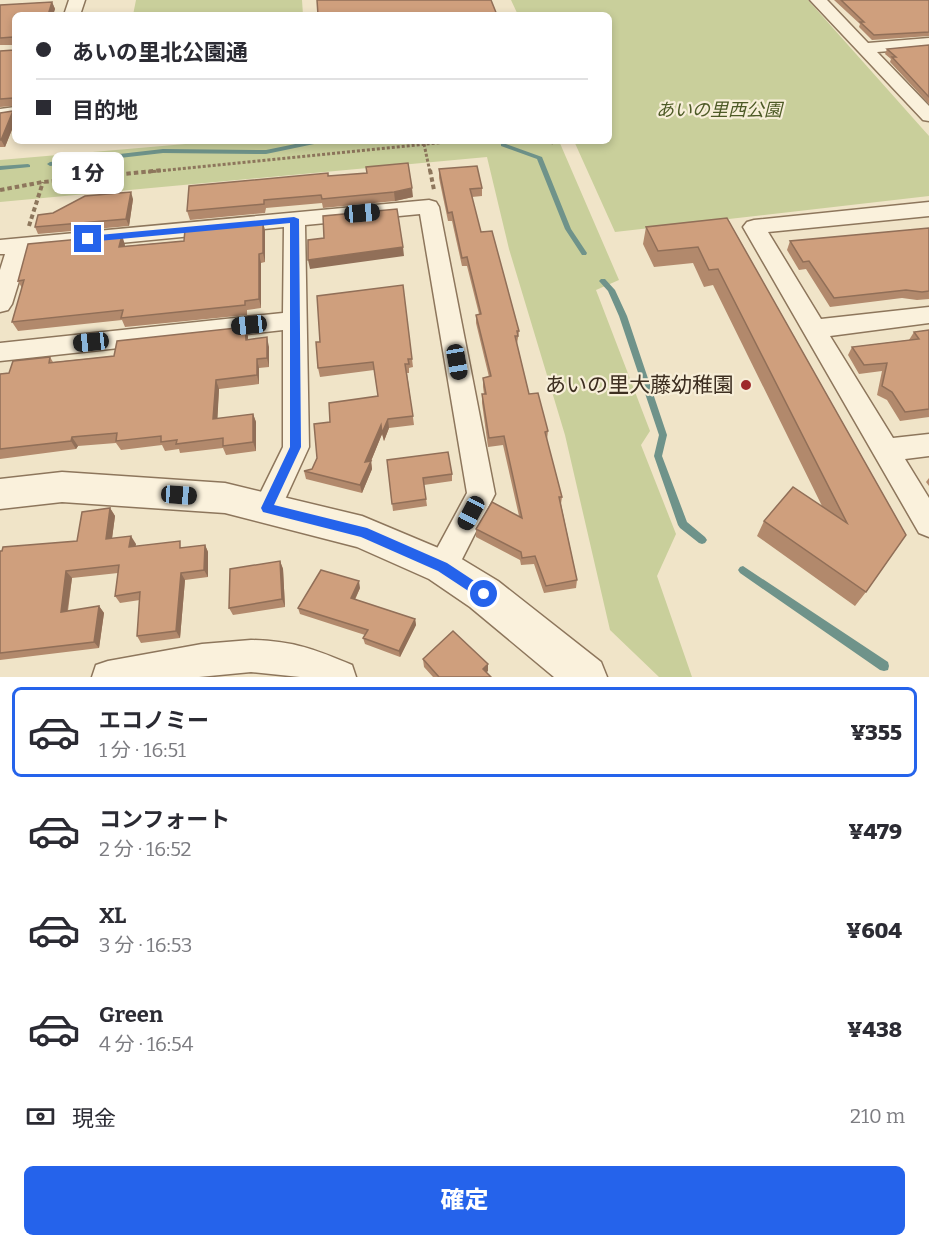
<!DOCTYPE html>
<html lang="ja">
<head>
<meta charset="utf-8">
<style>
	:root { --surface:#fff; --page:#f7f7f7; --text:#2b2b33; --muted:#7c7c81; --line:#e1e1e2; --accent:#2563eb }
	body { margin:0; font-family:Bitter,"Noto Sans JP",serif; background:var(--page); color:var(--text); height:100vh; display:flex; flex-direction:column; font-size:22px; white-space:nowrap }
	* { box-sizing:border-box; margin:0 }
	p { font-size:20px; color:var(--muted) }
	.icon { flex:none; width:33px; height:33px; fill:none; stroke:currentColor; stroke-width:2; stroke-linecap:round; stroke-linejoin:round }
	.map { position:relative; height:677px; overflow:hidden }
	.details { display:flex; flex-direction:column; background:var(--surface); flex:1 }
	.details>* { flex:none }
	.guide { position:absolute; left:12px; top:12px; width:600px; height:132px; border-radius:9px; box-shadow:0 3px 9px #0003; display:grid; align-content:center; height:132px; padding:0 24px; background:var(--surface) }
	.end { position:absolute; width:27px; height:27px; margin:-14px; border:8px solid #2563eb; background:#fff; box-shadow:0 0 0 3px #fff }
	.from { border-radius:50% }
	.bubble { position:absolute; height:42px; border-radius:9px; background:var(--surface); box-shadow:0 3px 9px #0003; font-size:20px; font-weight:800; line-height:42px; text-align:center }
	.car { position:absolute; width:18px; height:36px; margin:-18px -9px; border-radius:8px; box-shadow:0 0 4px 2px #0007; background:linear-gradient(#222 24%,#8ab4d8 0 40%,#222 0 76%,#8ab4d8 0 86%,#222 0) }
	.guide b { display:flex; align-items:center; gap:21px; height:57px; font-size:22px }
	.guide b+b { border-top:2px solid var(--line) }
	.guide i { width:15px; height:15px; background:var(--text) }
	ul { padding:10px 0 0; list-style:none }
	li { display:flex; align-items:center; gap:18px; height:90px; margin:0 12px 9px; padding:0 12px; border:3px solid transparent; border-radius:9px }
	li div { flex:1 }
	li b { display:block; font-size:22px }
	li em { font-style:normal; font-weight:800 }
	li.active { border-color:var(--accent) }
	li>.icon { width:54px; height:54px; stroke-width:1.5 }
	.pay { display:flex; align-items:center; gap:15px; height:66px; padding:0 24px; font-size:22px }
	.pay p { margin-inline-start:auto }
	.cta { display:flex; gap:12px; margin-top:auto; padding:12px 24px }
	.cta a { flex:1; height:69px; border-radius:9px; background:var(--accent); color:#fff; font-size:24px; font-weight:800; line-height:69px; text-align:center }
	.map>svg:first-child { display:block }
	.green { fill:#c9cf9b }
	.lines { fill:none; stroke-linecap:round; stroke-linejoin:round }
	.stream { fill:#6f938a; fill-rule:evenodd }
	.minor-casing { stroke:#8d765c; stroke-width:3 }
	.tertiary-casing { stroke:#8d765c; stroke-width:3 }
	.path-far1 { stroke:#8d765c; stroke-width:3; stroke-dasharray:3 2; stroke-linecap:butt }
	.path { stroke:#8d765c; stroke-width:4; stroke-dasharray:4.5 3; stroke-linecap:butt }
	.minor { fill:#faf1dc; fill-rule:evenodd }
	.tertiary { fill:#faf1dc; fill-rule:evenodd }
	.wall { fill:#b2896c }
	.shaded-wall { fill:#916f58 }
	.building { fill:#cf9f7d; stroke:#916f58; stroke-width:1.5 }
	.route { fill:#2563eb }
	.poi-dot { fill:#9e2a2b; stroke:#f7eed8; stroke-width:2 }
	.labels { text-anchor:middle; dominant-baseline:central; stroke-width:4.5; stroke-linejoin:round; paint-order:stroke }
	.far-park-label { font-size:18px; font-style:italic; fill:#4d5a26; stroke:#f7eed8 }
	.poi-label { font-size:21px; fill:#3d2e20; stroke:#f7eed8; text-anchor:end }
</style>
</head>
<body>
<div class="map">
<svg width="929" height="677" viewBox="0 0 929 677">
	<rect width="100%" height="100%" fill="#f0e4c8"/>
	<path class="green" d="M136,0H302L303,15H133Z
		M511,0H808L929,136V196L615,232L574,141H609V15H518Z
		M220,141H559L619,280L596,290L650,431L641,445L676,534L657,576L692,677H659L610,630L565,435L509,249L487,157L0,202V160Z"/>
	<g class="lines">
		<path class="stream" d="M310,141H322L319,143L266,154L163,153L50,166L47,164L50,162L163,149L266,150Z
			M503,143L542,157L571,229L587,253L586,255H582L565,229L537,159L501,146V144Z
			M28,164L30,165V167L0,170V166Z
			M601,279H605L615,290L627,316L667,435L662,456L687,522L705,537L707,540L705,543L702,544L699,543L680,528L678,525L654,456L659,435L619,316L608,291L599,281Z
			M743,566L888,662L889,666L888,670L884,671L880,670L740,573L738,570L740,567Z"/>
		<defs>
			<path id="minor" d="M69,0H85L80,15H64Z
				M810,0H827L868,43L929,38V48L877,52L929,106V121L923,120Z
				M15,107V117L0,119V109Z
				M429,200L436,202L439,207L495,494L453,577L442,581L431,577L427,567L467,493L420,214L305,225L309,447L277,517L267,520L257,517L253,508L283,447V330L0,361V343L283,313L284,227L28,252L12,304L8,310L0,312V270L5,254H0V240Z
				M929,202V216L768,232L821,319L929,307V323L830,336L893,438L929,434V456L905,459L929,498V537L919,533L743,227L747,222L754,220Z
				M251,640C293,641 314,649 352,665L356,677H300L251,672L199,677H92L96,665L108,661L202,644Z"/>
			<path id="tertiary" d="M62,472L225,483L362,516L455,555L498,581L601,662L607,677H554L470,607L429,579L357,547L225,513L62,502L0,509V479Z"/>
		</defs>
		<use href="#minor" class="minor-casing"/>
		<use href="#tertiary" class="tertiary-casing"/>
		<path class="path-far1" d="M546,141L553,143
			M424,144L430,172
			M148,172L456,141"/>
		<path class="path" d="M430,170L434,190
			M0,190L43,182L163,170
			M29,226L43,182"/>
		<use href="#minor" class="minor"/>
		<use href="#tertiary" class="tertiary"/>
	</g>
	<path class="wall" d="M834,0H929V36L872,40L859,27L860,24Z
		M52,2L55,9L53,15H15V111L14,106L0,107V51L14,50V45H0V5Z
		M929,45V104L890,62L891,59L885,54L887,49Z
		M13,111L15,116V122L5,147H0V113Z
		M439,169L482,188V196L472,197L481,232L519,331L517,344L529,394L548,431L547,440L562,497L561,504L577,580L576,588L544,593L534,564L521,565L520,560L476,537V529L519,516L503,445L488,447L482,403V394H484L483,387V378L489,377L476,323V315L479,314L467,266H462L452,221H448L439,178Z
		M328,176L413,197L395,201L323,208L322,203L266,208L265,213L190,220L187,211Z
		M133,199L129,226L38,234L35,227L53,213Z
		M727,218L906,535L866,592L855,606L757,536L764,521L822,506L713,285L704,287L693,263L654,267L643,244L646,227Z
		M263,222L265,231V262L261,263V308L247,310V315L125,327L122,320L18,331L12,322L22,288L18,281L125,245V246L184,241Z
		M929,228V299L917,300L902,298L830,307L806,269L799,270L787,250L790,241Z
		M929,330V417L900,421L887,400L877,395L882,371L859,374L848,355L852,347L909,340L914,332Z
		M248,336V340L269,347V367L259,368V384L219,389L217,419L253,414L256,422V451L226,455L223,448L180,453L179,449L165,451L162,445L121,450L116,443L78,446L76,449L0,459V374L9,373L50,357L53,362L114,356Z
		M316,342L412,359L413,367L409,368V373H407L414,425L389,428L384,441L382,434L371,461L372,469L362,493L306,479L304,471L312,469L317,458L330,422L378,396L374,370L320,377L318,368Z
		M387,460L452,474V481L424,485L427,506L393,511Z
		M929,478V486L926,482Z
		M110,508L115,516L112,538L136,544L135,546L184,548L205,545L208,552V577L185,580L180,638L141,643L137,636L140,600L120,603L115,596L118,573L72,578L68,611L99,606L104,613L99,648L0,660V551L77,541Z
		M280,561L283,569L285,607L233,615L229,608Z
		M360,588L355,600L415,619L416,625L400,657L365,644L363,638L365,635L300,614L298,608Z
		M423,659L488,664V671L486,672L491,677H433L424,667Z"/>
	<path class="shaded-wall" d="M52,2L55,9L53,15H48Z
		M13,111L15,116V122L5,147L1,140Z
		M412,188L413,197L395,201L394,192Z
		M131,192L133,199L129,226L126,219Z
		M263,222L265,231V262L263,253Z
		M122,235L125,245L123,256L119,247Z
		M403,247L404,256L310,269L308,260Z
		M259,254L261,263V308L259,299Z
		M245,327L248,336V349L246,340Z
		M267,337L269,347V367L267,358Z
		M257,359L259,368V384L257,375Z
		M216,380L219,389L217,428L213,419Z
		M253,414L256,422V451L253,442Z
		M388,419L389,428L384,441L382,433Z
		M381,425L382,434L371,461L372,469L362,493L360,485L365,462Z
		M72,437L78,446L76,449L71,441Z
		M110,508L115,516L111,546L106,539Z
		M131,536L136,544L134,554L129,547Z
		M205,545L208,552V577L204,570Z
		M280,561L283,569L285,607L282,599Z
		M66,571L72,578L66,619L61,612Z
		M181,573L185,580L180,638L176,631Z
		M359,581L360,588L352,605L351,598Z
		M99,606L104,613L99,648L94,642Z
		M415,619L416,625L400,657L399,651Z
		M488,664V671L482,676L483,669Z"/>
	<path class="building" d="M317,0H491L497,15H318Z
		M841,0H929V32L874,35L860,22H864Z
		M52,2L48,15H15V106L14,109L13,98L0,99V51L14,50L13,37L0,38V5Z
		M929,45V97L892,57H896L887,49Z
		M13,111L1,140H0V113Z
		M408,163L412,188L394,192L322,199L321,195L264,200V204L187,211L189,186L328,173V176L367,173L366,167Z
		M477,166L482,188L470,189L481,232L492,231L519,331H517L518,336H515L529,394L538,393L548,431L545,432L562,497H559L577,580L546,586L535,556L522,558L521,552L476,529L492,502L522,518L504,436L489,438L482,394H486L483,378L491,376L476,315L481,314L467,257L462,258L452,212L448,213L439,169Z
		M131,192L126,219L35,227L38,215L53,213L85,196Z
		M397,209L403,247L308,260V240L324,238L323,216Z
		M727,218L906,535L866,592L764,521L793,487L847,523L718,269L709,270L698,247L658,251L646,227Z
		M263,222V253L259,254V299L245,301V305L121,318L123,310L12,322L24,280L18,281L28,244L122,235L119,247L184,241L185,229Z
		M929,228V291L922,292L906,290L834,298L809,261L803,262L790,241Z
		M403,285L412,359H408L409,364H405L413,416L388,419L382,433L381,425L365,462L371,461L360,485L304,471L312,469L317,458L314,424L330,422L329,403L378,396L373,362L318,368L316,342H320L317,296Z
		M245,327L246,340L267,337V358L257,359V375L216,380L213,419L253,414V442L223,446V438L176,444L177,440L161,442V436L116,441L117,433L72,437L71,441L0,449V374L9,373L13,361L50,357L49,363L114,356L117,341Z
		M929,330V409L905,412L892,392L882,386L887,363L864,365L852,347L919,339L914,332Z
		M448,452L452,474L423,478L426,499L392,504L387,460Z
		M110,508L106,539L131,536L129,547L180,541V548L205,545L204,570L181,573L176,631L137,636L140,592L115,596L119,565L66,571L61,612L99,606L94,642L0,653V551H2L3,547L77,541L82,512Z
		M280,561L282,599L229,608L230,569Z
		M321,570L359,581L351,598L415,619L399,651L363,638L368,630L298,608Z
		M453,631L488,664L483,669L491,677H439L423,659Z"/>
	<path class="route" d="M294,217L299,219L301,447L274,505L367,528L447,563L488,590L490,594L488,598H479L438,571L361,537L263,512L261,508L290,447V223L88,242L84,239L88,236Z"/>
	<circle class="poi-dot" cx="746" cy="385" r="6"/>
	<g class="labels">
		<g class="far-park-label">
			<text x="719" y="110">あいの里西公園</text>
		</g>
		<g class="poi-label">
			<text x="734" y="385">あいの里大藤幼稚園</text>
		</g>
	</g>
</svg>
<i class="end from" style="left:484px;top:594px"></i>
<i class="end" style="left:88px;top:239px"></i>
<div class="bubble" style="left:52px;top:152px;width:72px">1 分</div>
<i class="car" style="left:362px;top:213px;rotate:85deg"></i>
<i class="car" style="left:249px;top:325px;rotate:264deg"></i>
<i class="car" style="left:91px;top:342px;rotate:264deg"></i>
<i class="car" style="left:457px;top:362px;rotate:170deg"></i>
<i class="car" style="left:179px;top:495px;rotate:94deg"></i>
<i class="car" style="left:471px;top:513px;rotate:208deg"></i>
<div class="guide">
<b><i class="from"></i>あいの里北公園通</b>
<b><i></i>目的地</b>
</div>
</div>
<section class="details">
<ul>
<li class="active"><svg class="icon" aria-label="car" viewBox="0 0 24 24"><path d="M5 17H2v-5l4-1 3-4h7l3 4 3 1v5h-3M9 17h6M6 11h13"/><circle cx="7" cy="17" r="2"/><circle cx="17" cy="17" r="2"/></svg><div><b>エコノミー</b><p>1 分 · 16:51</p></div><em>¥355</em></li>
<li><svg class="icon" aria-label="car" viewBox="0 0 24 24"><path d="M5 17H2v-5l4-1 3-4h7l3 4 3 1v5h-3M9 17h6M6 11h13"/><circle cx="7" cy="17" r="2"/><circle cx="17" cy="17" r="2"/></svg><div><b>コンフォート</b><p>2 分 · 16:52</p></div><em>¥479</em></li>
<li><svg class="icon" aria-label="car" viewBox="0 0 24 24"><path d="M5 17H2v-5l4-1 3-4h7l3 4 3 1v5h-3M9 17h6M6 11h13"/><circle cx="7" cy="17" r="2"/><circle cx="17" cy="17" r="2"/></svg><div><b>XL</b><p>3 分 · 16:53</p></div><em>¥604</em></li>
<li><svg class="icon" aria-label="car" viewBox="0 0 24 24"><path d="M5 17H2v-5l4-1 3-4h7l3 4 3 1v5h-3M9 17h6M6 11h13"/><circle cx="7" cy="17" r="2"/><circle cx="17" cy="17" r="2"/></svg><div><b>Green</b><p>4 分 · 16:54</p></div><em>¥438</em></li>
</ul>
<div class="pay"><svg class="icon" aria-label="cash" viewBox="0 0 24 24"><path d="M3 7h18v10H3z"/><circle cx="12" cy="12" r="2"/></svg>現金<p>210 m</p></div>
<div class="cta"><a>確定</a></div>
</section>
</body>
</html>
